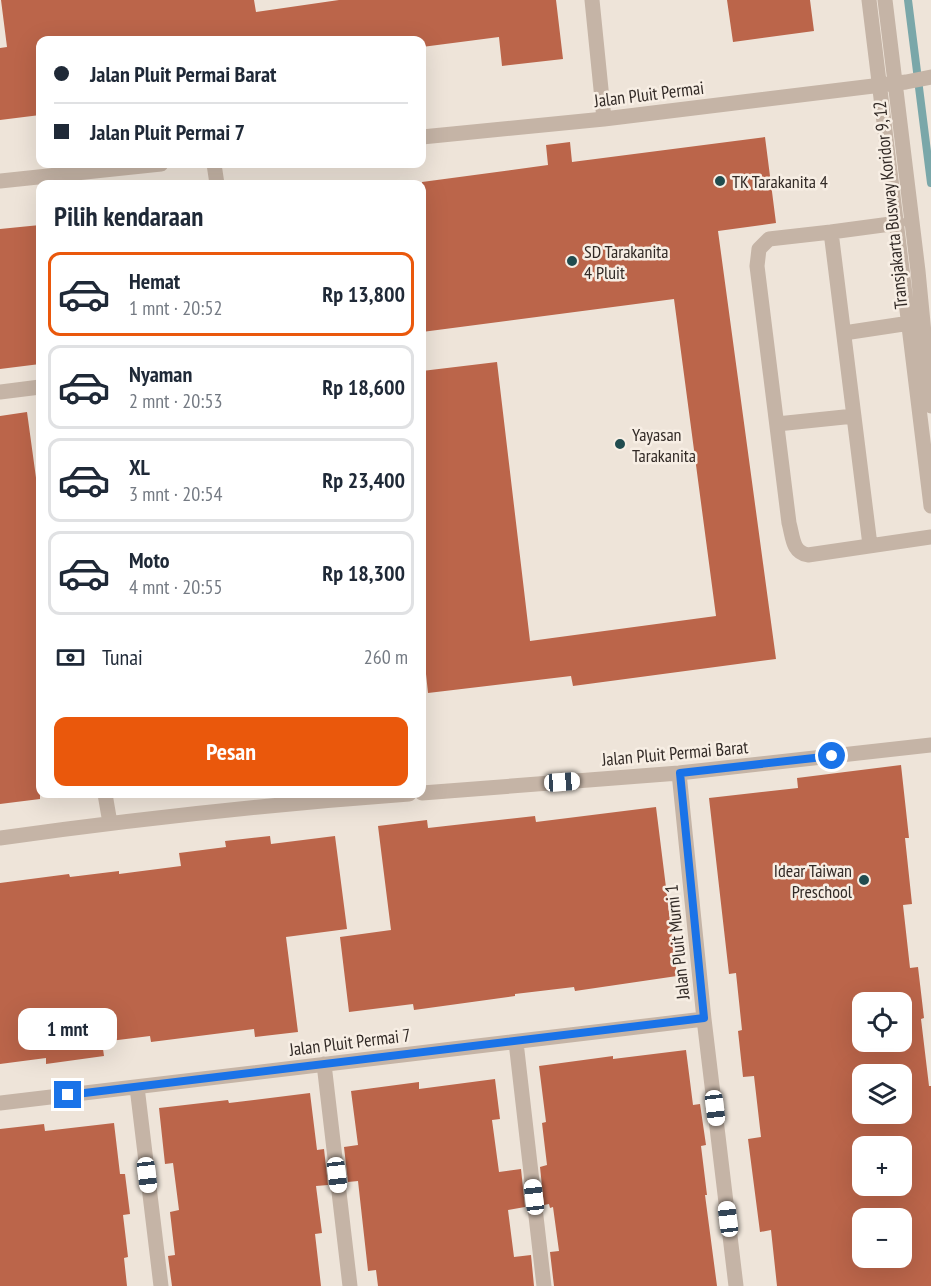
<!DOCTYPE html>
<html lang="id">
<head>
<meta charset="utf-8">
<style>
	:root { --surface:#fff; --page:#f6f6f7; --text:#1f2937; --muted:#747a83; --line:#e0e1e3; --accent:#ea580c }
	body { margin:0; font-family:"PT Sans Narrow",sans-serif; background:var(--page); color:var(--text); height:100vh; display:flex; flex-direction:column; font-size:22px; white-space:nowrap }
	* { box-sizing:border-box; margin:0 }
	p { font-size:20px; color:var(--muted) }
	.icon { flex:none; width:33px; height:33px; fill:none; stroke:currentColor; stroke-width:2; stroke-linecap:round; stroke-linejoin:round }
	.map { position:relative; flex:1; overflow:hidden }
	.panel { position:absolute; left:36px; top:180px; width:390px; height:618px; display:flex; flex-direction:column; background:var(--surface); border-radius:12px; box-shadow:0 6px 24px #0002 }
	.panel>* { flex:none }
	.hud { position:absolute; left:36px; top:36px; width:390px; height:132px; border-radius:12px; box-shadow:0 6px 24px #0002; display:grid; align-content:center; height:132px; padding:0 18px; background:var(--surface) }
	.tools { position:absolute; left:852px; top:992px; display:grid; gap:12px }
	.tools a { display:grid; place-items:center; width:60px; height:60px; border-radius:12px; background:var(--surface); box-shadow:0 6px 24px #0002; font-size:30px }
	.end { position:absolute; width:27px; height:27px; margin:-14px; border:8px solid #1a73e8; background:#fff; box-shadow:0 0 0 3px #fff }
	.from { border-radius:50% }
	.bubble { position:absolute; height:42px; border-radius:12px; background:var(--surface); box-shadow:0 6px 24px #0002; font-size:20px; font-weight:700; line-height:42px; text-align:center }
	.car { position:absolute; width:18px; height:36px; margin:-18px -9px; border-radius:8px; box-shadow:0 0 4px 2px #0007; background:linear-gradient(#fff 24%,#345 0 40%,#fff 0 76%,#345 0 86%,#fff 0) }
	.hud b { display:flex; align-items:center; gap:21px; height:57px; font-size:22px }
	.hud b+b { border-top:2px solid var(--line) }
	.hud i { width:15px; height:15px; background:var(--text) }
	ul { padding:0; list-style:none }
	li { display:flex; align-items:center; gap:18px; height:84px; margin:0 12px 9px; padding:0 6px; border:3px solid var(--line); border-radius:12px }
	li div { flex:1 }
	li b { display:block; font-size:22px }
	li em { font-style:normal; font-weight:700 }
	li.active { border-color:var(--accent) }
	li>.icon { width:54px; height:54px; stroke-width:1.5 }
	h2 { padding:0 18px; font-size:27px; line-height:72px }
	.pay { display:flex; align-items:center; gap:15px; height:66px; padding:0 18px; font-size:22px }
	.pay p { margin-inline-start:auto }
	.button { display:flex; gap:12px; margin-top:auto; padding:12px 18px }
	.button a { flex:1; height:69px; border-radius:12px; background:var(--accent); color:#fff; font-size:24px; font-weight:700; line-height:69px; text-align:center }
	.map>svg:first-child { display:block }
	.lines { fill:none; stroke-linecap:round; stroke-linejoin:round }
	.stream { stroke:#7aa7a9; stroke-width:8 }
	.building { fill:#bb654a; fill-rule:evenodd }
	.minor { stroke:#c5b4a6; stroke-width:15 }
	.route { stroke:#1a73e8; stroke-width:8 }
	.poi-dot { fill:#204c4f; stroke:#f7eee4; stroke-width:2 }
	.labels { text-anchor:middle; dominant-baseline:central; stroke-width:5; stroke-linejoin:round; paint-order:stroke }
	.street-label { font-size:18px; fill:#322a26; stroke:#f7eee4 }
	.poi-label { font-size:18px; fill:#322a26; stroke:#f7eee4; text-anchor:start }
</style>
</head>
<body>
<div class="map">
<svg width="931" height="1286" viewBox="0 0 931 1286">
	<rect width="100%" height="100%" fill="#eee4d9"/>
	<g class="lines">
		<path class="stream" d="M908,0L931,183"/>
	</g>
	<path class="building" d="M1,0H254L256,12L339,0H556L563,59L502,66L499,37L422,47V40H40V115L0,120V48L7,47Z
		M727,0H810L814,31L733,42Z
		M765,137L776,223L718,231L776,659L573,686L571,676L428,693L422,636V371L497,362L530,641L716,616L674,299L422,332V182L548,165L546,145L570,142L572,162Z
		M40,225V364L0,369V229Z
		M27,412L37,485H40V799L0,804V416Z
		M901,765L909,838H905L912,904L903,905L910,968L918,967L924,1018L921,1019L929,1086H931V1286H777L771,1230L760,1232L748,1139L761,1137L754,1076L743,1077L738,1031L742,1030L736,973L729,974L709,798L798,788L797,778ZM862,1002H902V1041H862ZM862,1074H902V1113H862ZM862,1146H902V1185H862ZM862,1218H902V1257H862Z
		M656,807L677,976L575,991L574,987L515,994V996L414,1010L413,1004L349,1012L340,937L391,930L378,826L427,820L428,828L535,816L536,822Z
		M270,836L271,844L335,836L347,929L286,937L298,1032L255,1037L254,1029L151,1042L150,1036L102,1042L104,1056L46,1064V1058L0,1064V883L69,874L70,877L119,871V874L181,866L179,853L226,847L225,841Z
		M686,1050L693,1105L700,1104L706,1145L701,1146L707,1195H705L717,1286H554L550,1252L559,1251L553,1207L550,1208L549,1204L544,1205L540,1167L547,1165L542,1123L546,1122L539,1066L613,1056V1059Z
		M495,1079L500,1119L492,1120L499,1172L521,1169L525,1207L508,1210L514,1257L531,1255L534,1286H378L376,1270L368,1271L358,1181L348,1182L344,1147L358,1145L351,1091L419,1082V1089Z
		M310,1093L317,1150L324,1149L328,1185L316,1186L322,1233L315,1234L321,1286H172L168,1256L175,1255L170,1212L179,1210L173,1163L165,1164L159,1108L228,1100L229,1103Z
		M114,1123L120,1174H125L130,1214L123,1215L128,1257L124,1258L127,1286H0V1129L44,1124L45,1131Z"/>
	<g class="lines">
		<path class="minor" d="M592,0L604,119
			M869,0L931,506
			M885,0L918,271L931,406
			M422,137L604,119L906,82L931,77
			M214,164L217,184
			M0,181L161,164
			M831,232L898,223
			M844,333L910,323
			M0,392L40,387
			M777,424L854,416
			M870,545L831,232L769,239L759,249L757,266L789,523C793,537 792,552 808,555L931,537
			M679,773L704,1019L736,1286
			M422,793L679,773L931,745
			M105,794L110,823
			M0,838C136,819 272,804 409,794
			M516,1042L544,1286
			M324,1064L350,1286
			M137,1087L161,1286
			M0,1103L704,1019"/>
	</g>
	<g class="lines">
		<path class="route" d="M68,1095L704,1018L680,773L832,756"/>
	</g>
	<g class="poi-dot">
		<circle cx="720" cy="181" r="6"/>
		<circle cx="572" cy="261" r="6"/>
		<circle cx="620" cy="444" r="6"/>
		<circle cx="864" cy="880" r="6"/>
	</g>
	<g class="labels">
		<g class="street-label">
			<text transform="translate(649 94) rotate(-7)">Jalan Pluit Permai</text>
			<text transform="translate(890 205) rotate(-96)">Transjakarta Busway Koridor 9, 12</text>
			<text transform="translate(675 753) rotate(-5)">Jalan Pluit Permai Barat</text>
			<text transform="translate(677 942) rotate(-96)">Jalan Pluit Murni 1</text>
			<text transform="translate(350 1042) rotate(-7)">Jalan Pluit Permai 7</text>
		</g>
		<g class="poi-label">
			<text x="732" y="181">TK Tarakanita 4</text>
			<text x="584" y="251">SD Tarakanita<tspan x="584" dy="21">4 Pluit</tspan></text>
			<text x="632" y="434">Yayasan<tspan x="632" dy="21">Tarakanita</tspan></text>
			<text x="852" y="870" text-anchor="end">Idear Taiwan<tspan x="852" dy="21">Preschool</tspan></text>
		</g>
	</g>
</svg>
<div class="tools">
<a><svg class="icon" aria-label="locate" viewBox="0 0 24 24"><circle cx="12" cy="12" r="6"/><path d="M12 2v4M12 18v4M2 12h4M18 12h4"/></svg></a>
<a><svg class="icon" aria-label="layers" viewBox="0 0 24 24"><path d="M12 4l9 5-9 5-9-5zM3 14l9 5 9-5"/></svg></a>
<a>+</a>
<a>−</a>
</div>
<i class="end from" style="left:832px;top:756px"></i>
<i class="end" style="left:68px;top:1095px"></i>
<div class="bubble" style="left:18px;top:1008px;width:99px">1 mnt</div>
<i class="car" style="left:562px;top:782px;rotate:86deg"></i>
<i class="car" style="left:715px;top:1108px;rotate:173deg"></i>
<i class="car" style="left:147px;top:1175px;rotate:173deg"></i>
<i class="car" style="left:337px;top:1175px;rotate:173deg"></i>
<i class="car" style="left:534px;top:1197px;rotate:353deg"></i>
<i class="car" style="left:728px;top:1219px;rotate:353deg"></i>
<div class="hud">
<b><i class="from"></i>Jalan Pluit Permai Barat</b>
<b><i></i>Jalan Pluit Permai 7</b>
</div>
<section class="panel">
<h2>Pilih kendaraan</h2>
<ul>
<li class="active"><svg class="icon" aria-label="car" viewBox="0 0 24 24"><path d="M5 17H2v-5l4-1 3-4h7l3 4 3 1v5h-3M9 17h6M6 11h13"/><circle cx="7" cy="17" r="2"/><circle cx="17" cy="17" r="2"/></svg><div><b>Hemat</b><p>1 mnt · 20:52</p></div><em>Rp 13,800</em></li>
<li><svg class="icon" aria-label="car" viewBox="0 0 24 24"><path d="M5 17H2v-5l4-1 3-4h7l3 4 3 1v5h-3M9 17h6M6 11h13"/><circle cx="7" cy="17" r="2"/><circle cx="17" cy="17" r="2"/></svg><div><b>Nyaman</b><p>2 mnt · 20:53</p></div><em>Rp 18,600</em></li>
<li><svg class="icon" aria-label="car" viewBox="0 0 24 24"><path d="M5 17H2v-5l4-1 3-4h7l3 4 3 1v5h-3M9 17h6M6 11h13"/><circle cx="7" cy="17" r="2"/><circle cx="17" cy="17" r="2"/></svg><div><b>XL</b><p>3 mnt · 20:54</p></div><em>Rp 23,400</em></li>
<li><svg class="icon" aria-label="car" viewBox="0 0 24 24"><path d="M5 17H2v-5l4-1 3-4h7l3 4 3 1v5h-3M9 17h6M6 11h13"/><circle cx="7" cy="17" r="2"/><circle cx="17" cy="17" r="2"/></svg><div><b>Moto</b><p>4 mnt · 20:55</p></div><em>Rp 18,300</em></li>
</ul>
<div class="pay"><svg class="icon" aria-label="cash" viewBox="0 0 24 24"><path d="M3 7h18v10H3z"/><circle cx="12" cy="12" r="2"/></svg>Tunai<p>260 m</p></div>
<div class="button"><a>Pesan</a></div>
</section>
</div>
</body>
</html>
